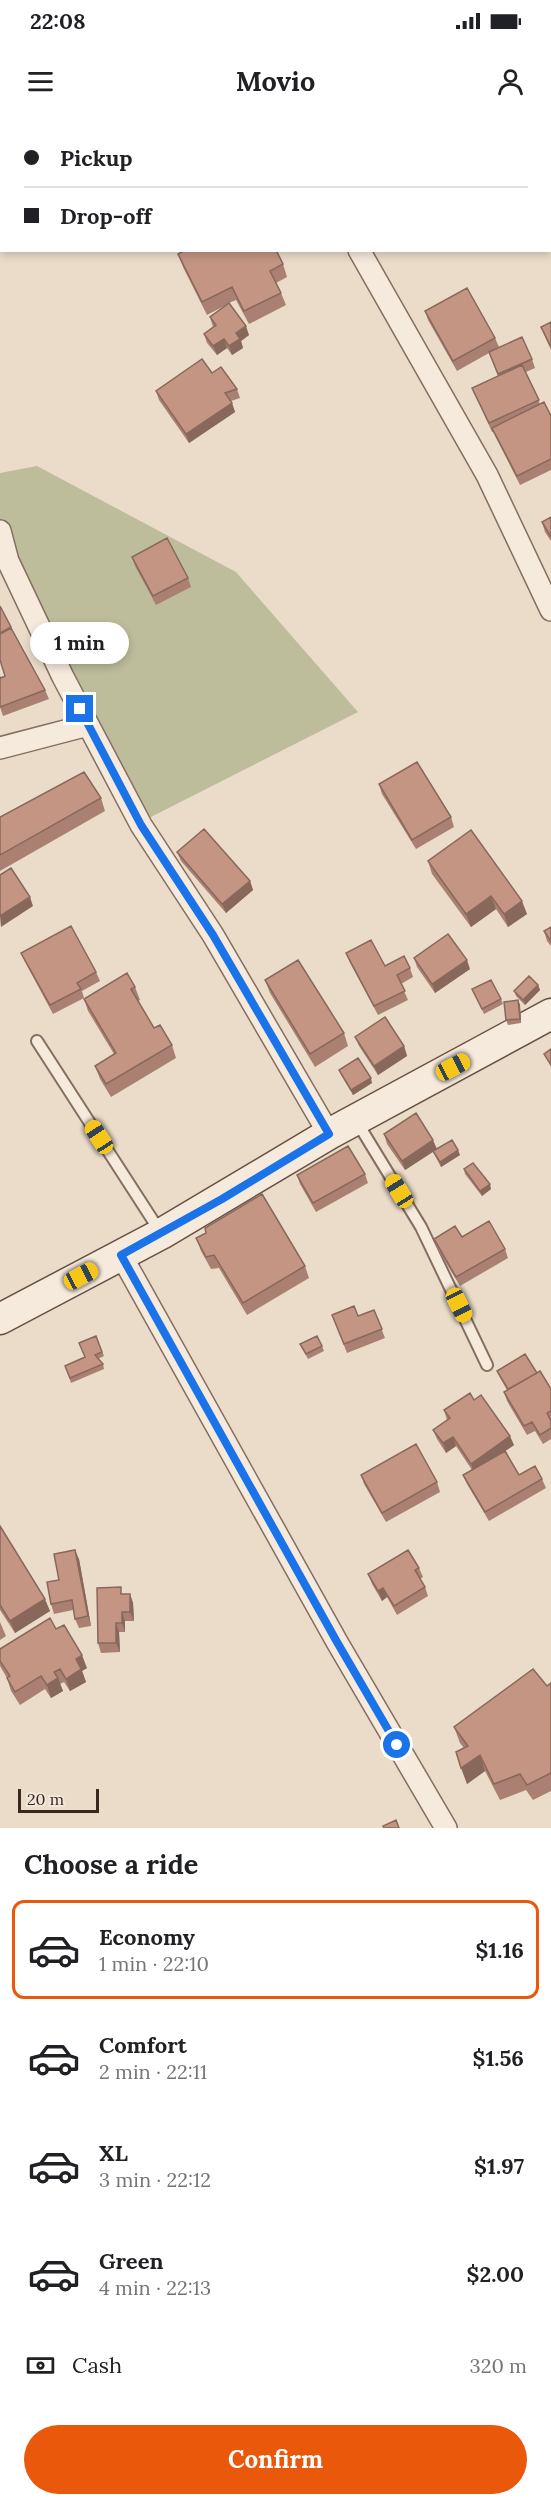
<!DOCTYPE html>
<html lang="en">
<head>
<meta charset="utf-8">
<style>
	:root { --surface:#fff; --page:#f2f2f2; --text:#202124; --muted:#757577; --line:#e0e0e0; --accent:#ea580c }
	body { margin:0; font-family:Lora,serif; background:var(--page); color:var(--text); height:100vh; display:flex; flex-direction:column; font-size:22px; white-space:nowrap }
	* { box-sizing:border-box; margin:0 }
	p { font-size:20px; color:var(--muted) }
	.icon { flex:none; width:33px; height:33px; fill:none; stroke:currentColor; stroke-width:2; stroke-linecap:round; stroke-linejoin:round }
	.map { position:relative; height:1708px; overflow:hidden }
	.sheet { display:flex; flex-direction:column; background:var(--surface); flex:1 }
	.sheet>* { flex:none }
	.hud { position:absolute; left:0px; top:0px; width:552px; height:132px; box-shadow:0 3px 9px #0003; display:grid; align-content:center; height:132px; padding:0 24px; background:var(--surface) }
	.scale { position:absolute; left:18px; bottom:15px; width:81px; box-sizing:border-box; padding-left:6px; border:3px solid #372922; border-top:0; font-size:16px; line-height:21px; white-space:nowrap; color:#372922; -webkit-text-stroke:4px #f2e7d8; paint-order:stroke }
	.end { position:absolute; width:27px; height:27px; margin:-14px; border:8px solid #1a73e8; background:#fff; box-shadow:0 0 0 3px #fff }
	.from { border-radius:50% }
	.bubble { position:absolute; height:42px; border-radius:21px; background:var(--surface); box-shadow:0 3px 9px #0003; font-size:20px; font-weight:700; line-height:42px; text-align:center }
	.car { position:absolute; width:18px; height:36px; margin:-18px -9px; border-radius:8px; box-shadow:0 0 4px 2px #0007; background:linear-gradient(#f5c518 24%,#345 0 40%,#f5c518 0 76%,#345 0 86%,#f5c518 0) }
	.hud b { display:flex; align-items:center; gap:21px; height:57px; font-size:22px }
	.hud b+b { border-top:2px solid var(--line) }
	.hud i { width:15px; height:15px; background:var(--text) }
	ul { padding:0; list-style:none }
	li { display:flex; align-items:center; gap:18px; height:99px; margin:0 12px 9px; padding:0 12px; border:3px solid transparent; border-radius:12px }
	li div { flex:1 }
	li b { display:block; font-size:22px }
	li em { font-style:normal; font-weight:700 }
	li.selected { border-color:var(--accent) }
	li>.icon { width:54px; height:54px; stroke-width:1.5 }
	h2 { padding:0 24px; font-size:27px; line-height:72px }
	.pay { display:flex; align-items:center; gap:15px; height:66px; padding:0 24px; font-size:22px }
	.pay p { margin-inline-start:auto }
	.action { display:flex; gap:12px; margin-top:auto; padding:12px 24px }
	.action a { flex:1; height:69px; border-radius:36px; background:var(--accent); color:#fff; font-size:24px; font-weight:700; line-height:69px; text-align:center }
	.status { display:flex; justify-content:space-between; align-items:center; height:42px; padding:0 30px; background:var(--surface); direction:ltr }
	.status svg { height:16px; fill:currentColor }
	header { display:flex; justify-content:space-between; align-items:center; height:78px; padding:0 24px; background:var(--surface); font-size:27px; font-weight:700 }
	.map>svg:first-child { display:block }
	.cemetery { fill:#bdbd9c }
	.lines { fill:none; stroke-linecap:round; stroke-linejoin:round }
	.service-casing { stroke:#856e60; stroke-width:14 }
	.minor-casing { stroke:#856e60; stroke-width:24 }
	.secondary-casing { stroke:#675043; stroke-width:33 }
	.service { stroke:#f6eadc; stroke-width:10 }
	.minor { stroke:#f6eadc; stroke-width:21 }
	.secondary { stroke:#f6eadc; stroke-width:30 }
	.wall { fill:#a98071 }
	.shaded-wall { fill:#89685c }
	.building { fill:#c49583; stroke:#89685c; stroke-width:1.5 }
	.route { stroke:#1a73e8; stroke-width:8 }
</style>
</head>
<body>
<div class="status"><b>22:08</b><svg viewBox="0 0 49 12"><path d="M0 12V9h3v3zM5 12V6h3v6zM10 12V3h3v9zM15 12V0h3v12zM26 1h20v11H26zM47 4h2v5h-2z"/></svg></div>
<header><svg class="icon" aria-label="menu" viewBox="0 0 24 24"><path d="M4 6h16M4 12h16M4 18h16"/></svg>Movio<svg class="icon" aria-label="person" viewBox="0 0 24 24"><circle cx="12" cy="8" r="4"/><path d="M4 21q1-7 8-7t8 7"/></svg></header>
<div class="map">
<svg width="551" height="1708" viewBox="0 0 551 1708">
	<rect width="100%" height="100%" fill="#eadcc9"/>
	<path class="cemetery" d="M37,346L236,452L358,592L137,704L0,441V353Z"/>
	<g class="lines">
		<defs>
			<path id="service" d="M37,921L161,1113
				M357,1002L421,1107L487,1245"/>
			<path id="minor" d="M288,0V2
				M359,130L487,355L551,490
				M0,411L8,441L63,557L141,705L213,815L329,1014
				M0,628L88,605
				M121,1135L337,1522L446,1708"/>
			<path id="secondary" d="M0,1199L161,1114L329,1014L551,894"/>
		</defs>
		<use href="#service" class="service-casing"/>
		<use href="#minor" class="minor-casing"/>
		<use href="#secondary" class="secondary-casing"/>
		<use href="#service" class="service"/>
		<use href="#minor" class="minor"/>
		<use href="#secondary" class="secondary"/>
	</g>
	<path class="wall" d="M0,0H25L26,2H2V27L0,24Z
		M322,0H358L355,2H323Z
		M178,134L283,144L287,157L276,163L281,173L286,185L249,204L236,180L229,183L249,215L241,221L243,228L232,235L227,228L217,235L207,223L204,214L213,207L210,197L228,184L207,195L183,147Z
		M425,191L495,218L499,227L493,231L532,239L535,248L526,252L540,284L551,296V350L520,365L493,312H492L472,268L498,256L489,233L457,251L428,200Z
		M551,202V230L546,219L541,207Z
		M212,253L237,269L240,278L231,281L235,292L189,323L159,280L156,271Z
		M551,397V421L545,412L542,402Z
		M132,437L188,458L191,467L156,485L135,446Z
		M11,507L45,570L49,579L3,596L0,587L1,558L5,556L0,540Z
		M379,664L451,697L454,707L416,729L382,674Z
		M101,678L105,691L0,751V697Z
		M177,732L250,761L253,770L226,793L181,741Z
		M428,741L527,794L508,807L496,789L471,807L432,754Z
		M551,807V826L547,821L544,811Z
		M21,833L96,852L100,861L82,871L84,878L53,894L25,842Z
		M346,833L385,846L410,848L413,857L401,864L408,880L378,895L350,843Z
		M414,838L470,849L435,873L417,847Z
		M265,860L344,913L348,926L315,947L270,873Z
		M538,865L540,870L525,885L516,876L514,871Z
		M135,867L140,880L138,881L154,908L172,925L176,938L111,977L100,959L95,946L114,934L88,891L84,879Z
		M472,869L501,879L503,884L484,894Z
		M518,880L520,885L521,903L508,905L506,900Z
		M355,917L404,926L407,936L378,955L359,926Z
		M339,950L372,963L353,975L341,955Z
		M384,1014L437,1029L460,1035L441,1047L433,1032L405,1050L387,1024Z
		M464,1049L491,1069L482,1076L465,1054Z
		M365,1054L368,1063L316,1092L300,1064L297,1055Z
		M462,1117L505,1129L508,1138L460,1166L437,1128L434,1119Z
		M196,1118L305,1146L309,1158L247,1195L219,1148L211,1149L201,1131Z
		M374,1190L385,1218L347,1233L332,1195L358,1196Z
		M96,1216L104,1236L98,1239L103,1244L104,1249L71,1263L65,1246L85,1237Z
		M300,1224L322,1226L324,1231L308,1239Z
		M497,1251L537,1253L551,1269V1319L543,1324L535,1311L527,1315L507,1281L504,1272L507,1270L499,1256Z
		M474,1280L514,1325L505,1331L519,1355L542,1359L546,1368L489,1401L467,1364L463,1355L472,1350L456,1326L446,1333L437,1319L433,1310L447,1300L444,1290Z
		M361,1355L437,1362L440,1372L386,1402L364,1364Z
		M0,1406L50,1491L15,1513L0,1490Z
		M79,1439L91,1506L79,1508L75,1499L73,1490L54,1494L51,1484Z
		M419,1448L423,1457L420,1459L425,1467L428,1476L397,1495L387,1477L382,1481L372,1464L368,1454Z
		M123,1474H130L133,1483L134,1501H125V1512H119L120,1532L101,1533L98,1523Z
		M0,1502L6,1516L0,1520Z
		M56,1509L87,1548L82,1551L86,1562L70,1571L64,1562L60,1564L63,1571L51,1578L45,1569L20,1585L11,1571L7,1558L0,1546V1529Z
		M551,1563V1671L533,1680L526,1670L500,1680L485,1651L467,1664L464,1628L460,1623L454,1607L547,1566Z"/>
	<path class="shaded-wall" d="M246,206L249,215L241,221L243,228L232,235L229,226L236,213Z
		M224,219L227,228L217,235L213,226Z
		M232,283L235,292L189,323L186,314Z
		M250,761L253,770L226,793L222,784Z
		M491,776L496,789L471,807L466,794Z
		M30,777L33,786L1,807L0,796Z
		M522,781L527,794L508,807L504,794Z
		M467,840L470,849L435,873L432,864Z
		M538,865L540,870L525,885L523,880Z
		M518,880L520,885L521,903L520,899Z
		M404,926L407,936L378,955L374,946Z
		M371,958L372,963L353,975L351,970Z
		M433,1020L437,1029L405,1050L402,1041Z
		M458,1030L460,1035L441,1047L440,1042Z
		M490,1064L491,1069L482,1076L480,1071Z
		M510,1316L514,1325L474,1353L471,1344Z
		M453,1317L456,1326L446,1333L443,1323Z
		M75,1430L79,1439L91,1506L88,1496Z
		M383,1468L387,1477L382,1481L378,1471Z
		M130,1474L133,1483L134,1501L130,1492Z
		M45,1479L50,1491L15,1513L10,1501Z
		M122,1492L125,1501V1512L122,1503Z
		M116,1503L119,1512L120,1532L116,1523Z
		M82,1535L87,1548L82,1551L86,1562L70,1571L66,1559L76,1539Z
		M58,1558L63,1571L51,1578L47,1565Z
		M480,1635L485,1651L467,1664L461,1648Z"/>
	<path class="building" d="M14,0H25L26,2H11Z
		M323,0H334L330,2H324Z
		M2,7V25L0,23V8Z
		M185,130H276L283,144L270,151L281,173L244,191L232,167L202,182L178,134Z
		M467,168L495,218L453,241L425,191Z
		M229,183L246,206L236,213L240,219L229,226L224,219L213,226L204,214L216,205L210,197Z
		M551,202V227L541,207Z
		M522,217L532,239L498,254L489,232Z
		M202,239L212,253L221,247L237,269L225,273L232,283L186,314L156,271Z
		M522,245L539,280L489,303L472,268Z
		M544,282L551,296V339L517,356L492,308Z
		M551,397V417L542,402Z
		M167,418L188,458L153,476L132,437Z
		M0,486L11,507L0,513Z
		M11,508L45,570L0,587V557L1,558L5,556L0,540V514Z
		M417,642L451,697L412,720L379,664Z
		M84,652L101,678L0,735V697Z
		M204,709L250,761L222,784L177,732Z
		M471,710L522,781L504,794L491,776L466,794L428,741Z
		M11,748L30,777L0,796V755Z
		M71,806L96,852L77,863L81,869L50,885L21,833Z
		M551,807V821L544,811Z
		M448,814L467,840L432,864L414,838Z
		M371,820L385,846L404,836L410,848L397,855L405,871L374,886L346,833Z
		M298,840L344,913L310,934L265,860Z
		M127,853L135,867L131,869L154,908L160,905L172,925L106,964L95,946L116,933L84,879Z
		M529,856L538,865L523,880L514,871Z
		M491,860L501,879L482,889L472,869Z
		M518,880L520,899L506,900L504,882Z
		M385,897L404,926L374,946L355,917Z
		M551,929V945L544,934Z
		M358,938L371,958L351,970L339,950Z
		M416,993L433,1020L402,1041L384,1014Z
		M452,1020L458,1030L440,1042L433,1031Z
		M348,1026L365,1054L313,1083L297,1055Z
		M473,1043L490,1064L480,1071L464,1049Z
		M262,1074L305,1146L243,1183L214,1135L206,1137L196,1118L206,1113L205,1108Z
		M489,1101L505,1129L456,1157L434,1119L455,1106L462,1117Z
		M354,1186L358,1196L374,1190L382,1209L344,1224L332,1195Z
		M96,1216L102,1232L95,1235L103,1244L70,1258L65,1246L85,1237L79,1223Z
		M317,1216L322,1226L306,1234L300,1224Z
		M525,1234L537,1253L508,1269L497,1251Z
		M540,1251L551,1269V1291L547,1293L551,1301V1308L540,1315L532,1302L524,1306L504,1272Z
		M470,1273L474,1280L481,1275L510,1316L471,1344L453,1317L443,1323L433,1310L450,1298L444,1290Z
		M416,1324L437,1362L382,1393L361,1355Z
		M505,1331L519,1355L535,1346L542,1359L485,1392L463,1355Z
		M0,1406L45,1479L10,1501L0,1485Z
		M75,1430L88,1496L75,1499L72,1480L51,1484L47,1462L59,1460L54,1434Z
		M408,1430L419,1448L415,1450L425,1467L394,1486L383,1468L378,1471L368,1454Z
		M121,1467V1474H130V1492H122V1503H116V1523H98L97,1468Z
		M50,1498L56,1509L64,1505L82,1535L76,1539L81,1549L66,1559L60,1549L54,1552L58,1558L47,1565L41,1556L15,1572L7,1558L10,1556L0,1541V1529Z
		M533,1549L547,1566L551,1563V1653L527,1665L520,1654L494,1664L480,1635L461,1648L456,1632L468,1626L454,1607Z
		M396,1700L399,1708H384L383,1706Z"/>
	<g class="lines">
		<path class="route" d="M80,589L141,705L213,815L329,1014L222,1079L121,1135L337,1522L397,1625"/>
	</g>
</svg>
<div class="scale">20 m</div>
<i class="end from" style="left:397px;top:1625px"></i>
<i class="end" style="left:80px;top:589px"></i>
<div class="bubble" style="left:30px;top:502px;width:99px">1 min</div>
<i class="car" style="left:453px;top:947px;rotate:62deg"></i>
<i class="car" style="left:99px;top:1017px;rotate:327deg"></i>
<i class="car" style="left:399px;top:1071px;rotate:328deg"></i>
<i class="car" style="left:81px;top:1156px;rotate:62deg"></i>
<i class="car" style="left:459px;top:1185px;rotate:154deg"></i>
<div class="hud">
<b><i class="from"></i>Pickup</b>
<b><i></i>Drop-off</b>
</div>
</div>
<section class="sheet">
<h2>Choose a ride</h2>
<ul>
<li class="selected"><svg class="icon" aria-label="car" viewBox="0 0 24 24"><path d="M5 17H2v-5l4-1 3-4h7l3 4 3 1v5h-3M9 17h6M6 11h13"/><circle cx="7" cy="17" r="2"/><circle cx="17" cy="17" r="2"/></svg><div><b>Economy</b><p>1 min · 22:10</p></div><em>$1.16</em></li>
<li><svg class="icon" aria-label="car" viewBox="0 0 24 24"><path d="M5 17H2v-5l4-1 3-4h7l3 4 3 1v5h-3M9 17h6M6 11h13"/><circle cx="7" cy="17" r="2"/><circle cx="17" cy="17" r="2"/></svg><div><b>Comfort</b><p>2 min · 22:11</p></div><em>$1.56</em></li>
<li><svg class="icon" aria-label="car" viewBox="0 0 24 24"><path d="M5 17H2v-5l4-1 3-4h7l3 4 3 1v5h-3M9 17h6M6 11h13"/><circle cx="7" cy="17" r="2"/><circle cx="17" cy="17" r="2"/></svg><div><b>XL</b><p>3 min · 22:12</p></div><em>$1.97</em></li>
<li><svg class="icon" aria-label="car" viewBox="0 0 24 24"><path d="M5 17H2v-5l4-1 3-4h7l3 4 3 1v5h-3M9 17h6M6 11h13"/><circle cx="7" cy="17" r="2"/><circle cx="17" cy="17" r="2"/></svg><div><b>Green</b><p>4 min · 22:13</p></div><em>$2.00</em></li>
</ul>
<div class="pay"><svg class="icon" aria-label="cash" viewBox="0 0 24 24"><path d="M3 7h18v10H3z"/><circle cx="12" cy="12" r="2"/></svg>Cash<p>320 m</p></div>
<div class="action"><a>Confirm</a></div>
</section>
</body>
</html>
